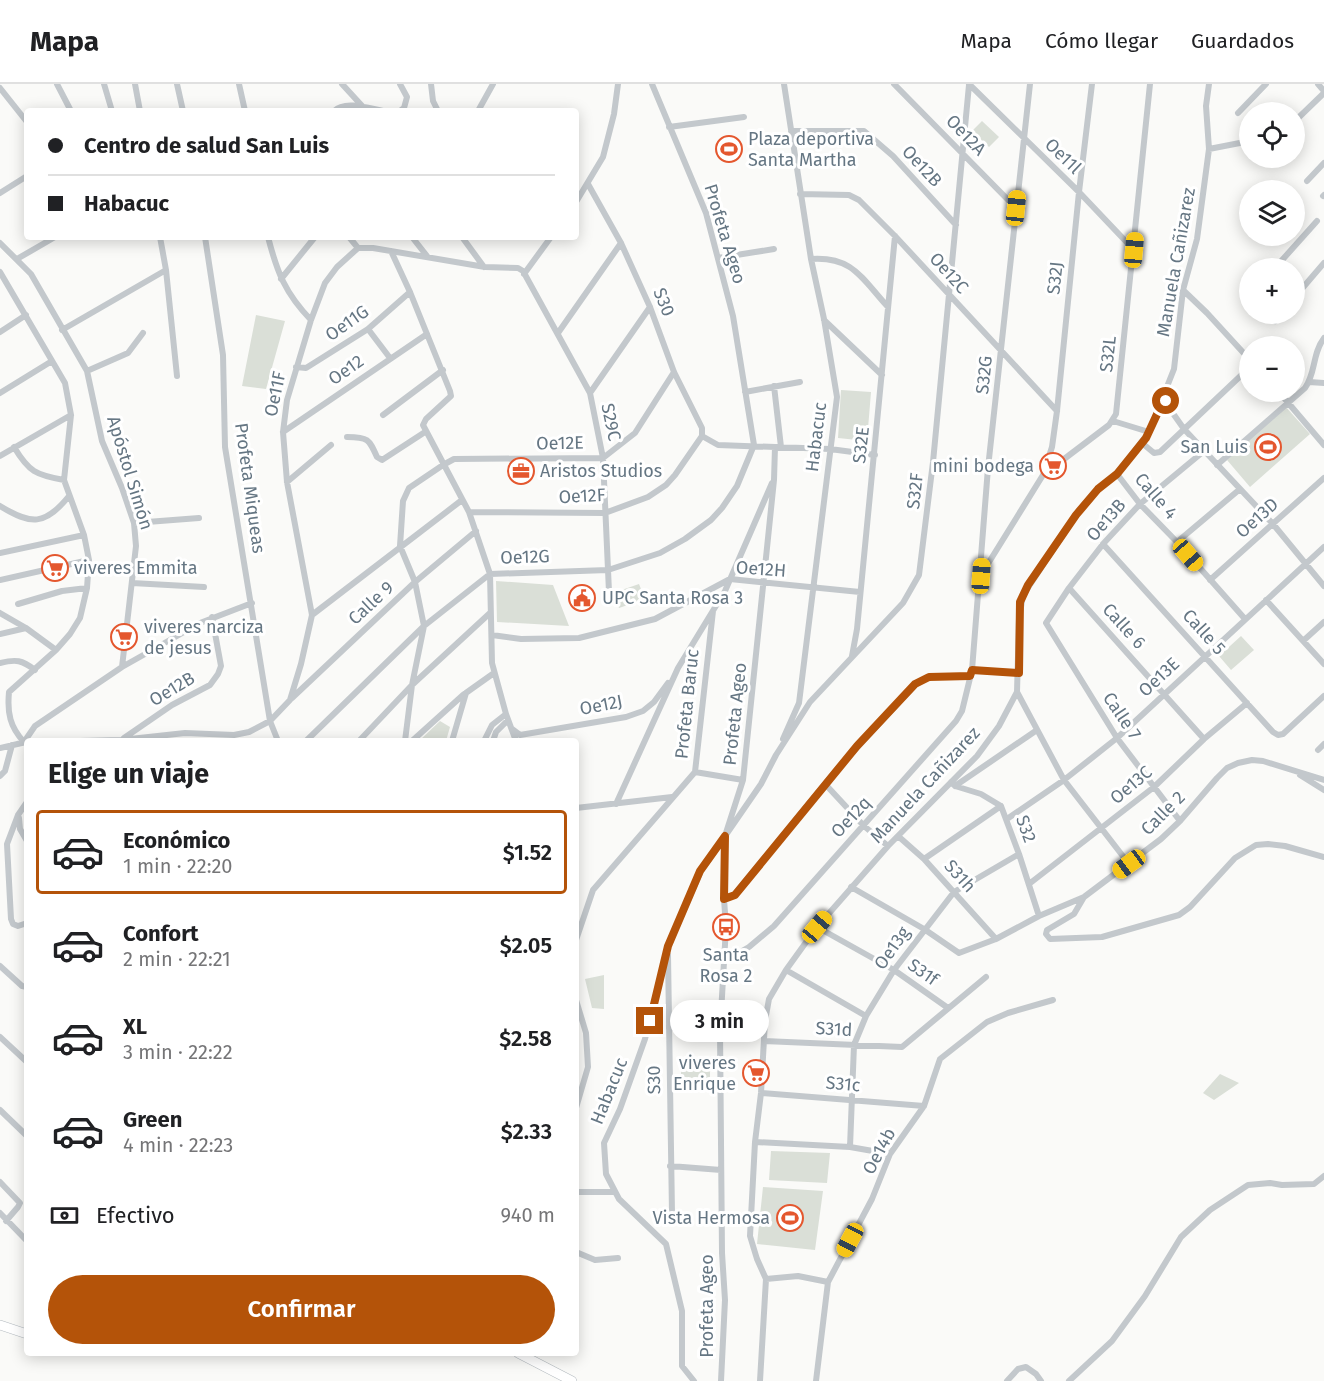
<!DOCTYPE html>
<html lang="es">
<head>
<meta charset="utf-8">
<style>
	:root { --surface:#fff; --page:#f6f6f6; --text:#202124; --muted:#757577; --line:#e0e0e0; --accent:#b45309 }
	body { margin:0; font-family:"Fira Sans",sans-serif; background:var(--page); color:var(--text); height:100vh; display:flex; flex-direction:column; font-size:22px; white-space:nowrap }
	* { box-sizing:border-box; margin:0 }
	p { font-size:20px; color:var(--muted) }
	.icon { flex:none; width:33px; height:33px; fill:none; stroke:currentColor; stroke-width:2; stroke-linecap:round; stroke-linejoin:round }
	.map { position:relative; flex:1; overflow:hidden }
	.details { position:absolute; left:24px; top:654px; width:555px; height:618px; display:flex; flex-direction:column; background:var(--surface); border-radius:6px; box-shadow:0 3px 15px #0003 }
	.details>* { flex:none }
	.guide { position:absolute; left:24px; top:24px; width:555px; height:132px; border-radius:6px; box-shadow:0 3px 15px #0003; display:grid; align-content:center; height:132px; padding:0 24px; background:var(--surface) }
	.tools { position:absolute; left:1239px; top:18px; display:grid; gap:12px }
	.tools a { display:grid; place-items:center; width:66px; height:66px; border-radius:50%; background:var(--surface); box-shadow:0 3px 15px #0003; font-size:30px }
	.end { position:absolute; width:27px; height:27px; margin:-14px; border:8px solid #b45309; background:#fff; box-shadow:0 0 0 3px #fff }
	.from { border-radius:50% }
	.bubble { position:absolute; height:42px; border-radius:21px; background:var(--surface); box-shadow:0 3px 15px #0003; font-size:20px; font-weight:600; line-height:42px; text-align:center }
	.car { position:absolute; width:18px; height:36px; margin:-18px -9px; border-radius:8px; box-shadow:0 0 4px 2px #0007; background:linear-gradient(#f5c518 24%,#345 0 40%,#f5c518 0 76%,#345 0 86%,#f5c518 0) }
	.guide b { display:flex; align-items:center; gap:21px; height:57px; font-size:22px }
	.guide b+b { border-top:2px solid var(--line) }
	.guide i { width:15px; height:15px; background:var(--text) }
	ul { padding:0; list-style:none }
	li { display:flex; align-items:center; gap:18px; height:84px; margin:0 12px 9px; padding:0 12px; border:3px solid transparent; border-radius:6px }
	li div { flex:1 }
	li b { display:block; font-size:22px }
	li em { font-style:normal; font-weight:600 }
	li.selected { border-color:var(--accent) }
	li>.icon { width:54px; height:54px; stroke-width:1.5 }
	h2 { padding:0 24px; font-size:27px; line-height:72px }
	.pay { display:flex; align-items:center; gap:15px; height:66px; padding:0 24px; font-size:22px }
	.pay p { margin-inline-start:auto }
	.cta { display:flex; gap:12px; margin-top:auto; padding:12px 24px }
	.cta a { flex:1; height:69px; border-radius:36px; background:var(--accent); color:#fff; font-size:24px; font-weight:600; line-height:69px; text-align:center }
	header { display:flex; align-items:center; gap:36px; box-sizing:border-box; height:84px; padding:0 30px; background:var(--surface); border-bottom:2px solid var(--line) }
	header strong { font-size:28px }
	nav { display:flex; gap:33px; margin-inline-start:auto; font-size:21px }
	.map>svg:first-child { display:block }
	.green { fill:#dadfd7 }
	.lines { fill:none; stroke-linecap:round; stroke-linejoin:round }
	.secondary-casing { stroke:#b3babf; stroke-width:10 }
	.street { stroke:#c3c8cc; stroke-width:6 }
	.secondary { stroke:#fff; stroke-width:9 }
	.route { stroke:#b45309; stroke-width:8 }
	.labels { text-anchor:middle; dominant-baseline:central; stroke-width:6; stroke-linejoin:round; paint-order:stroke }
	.street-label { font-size:18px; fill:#657683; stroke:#fff }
	.poi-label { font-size:18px; fill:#657683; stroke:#fff; text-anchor:start }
</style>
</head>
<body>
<header>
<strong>Mapa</strong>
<nav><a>Mapa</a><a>Cómo llegar</a><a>Guardados</a></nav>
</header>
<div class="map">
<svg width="1324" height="1297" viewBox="0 0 1324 1297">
	<rect width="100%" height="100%" fill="#fafaf8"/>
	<path class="green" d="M982,37L999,53L989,63L972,47Z
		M256,231L285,237L266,305L242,302Z
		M841,306L871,308L867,357L838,354Z
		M1285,322L1310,350L1250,403L1227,376Z
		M496,497L553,501L569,542L497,538Z
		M639,500L645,515L619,524L613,509Z
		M1241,552L1254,566L1231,586L1219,572Z
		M440,637L450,643L446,657H419Z
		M604,891V925L592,924L585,895Z
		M681,985H710V1003L681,1002Z
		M1220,990L1239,999L1214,1016L1203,1009Z
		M771,1067L830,1069L827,1099L769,1096Z
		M763,1103L823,1107L815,1166L757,1160Z"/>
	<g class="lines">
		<defs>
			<path id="secondary" d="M0,1241L27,1250
				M518,1269L572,1297"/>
		</defs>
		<use href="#secondary" class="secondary-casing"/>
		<path class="street" d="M57,0L71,27
			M104,0L112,27
			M135,0L140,27
			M177,0L183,27
			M239,0L245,27
			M342,0L364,24
			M400,0L407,13L404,24L400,27
			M431,0L433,17L438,27
			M652,0L706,129L733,232L754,361
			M894,0L1016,124
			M969,0L1079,108L1134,166
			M1318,0L1324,7
			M0,4L27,38
			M334,27C345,16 368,24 383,27
			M478,27L493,0
			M1238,29L1266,0
			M1294,38L1324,9
			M669,43L744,33
			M791,47H864L893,72L956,141
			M1209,65L1250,57
			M1307,97L1324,79
			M588,100L621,159L650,223L674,288L702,344V352
			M0,109L27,92
			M800,110L849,111L859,116L895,152L1057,327
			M1323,112L1324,111
			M576,118L603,73L614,30L618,0
			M160,153L166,186L177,292
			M205,153L223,271L225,363L270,637L278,657
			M268,153C277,188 285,209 311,236
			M349,153L358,164
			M412,153L427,172
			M462,153L484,183
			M0,159L31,190L87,287L102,357L122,404L134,439L136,462L122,583
			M391,167L410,208L450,307L451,312L426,335L423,341L469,428L490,490L492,579L506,630L516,657
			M718,174L774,165
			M17,175L55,153
			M811,175C853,172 862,195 888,223
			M1275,184L1317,137
			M0,188L65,299L71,331L64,396L84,451L89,476L87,504L80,534L70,550L56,566L9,608C7,629 10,643 24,658
			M524,190L551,153
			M281,195L315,153
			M1183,206L1207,229L1250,276
			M1294,214L1324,179
			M824,236L882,291
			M1275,237L1281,230
			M368,245L390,274
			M62,246L166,186
			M0,248L26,231
			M558,249L621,159
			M296,283L306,284L368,245L410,208
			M87,287L128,269L143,249
			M1309,298L1324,299
			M774,302L781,363
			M745,308L800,298
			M1279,308L1324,361
			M0,309L52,277
			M590,309L650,223
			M1165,313L1172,328L1184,345L1273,440L1324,502
			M383,331L443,286
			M1113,337L1149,348
			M283,348L427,250
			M702,352L718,361L830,365L875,371
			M347,353C368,353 369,355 377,373L382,376L425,348
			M1142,359L1154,369L1160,368L1250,283
			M14,363C29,388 36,391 64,396
			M0,372L71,331
			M1217,381L1305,304C1316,289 1312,270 1324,254
			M1117,390L1140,420L1177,458L1245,535
			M1043,391L1052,363L1057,327L1079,108L1092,0
			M287,398L331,361
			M0,422C31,441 45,442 69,412
			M469,428L605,429L648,413L666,401L675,391L702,352
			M134,439L199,434
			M1177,458L1240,405
			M1103,460L1273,648L1278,651L1283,650L1324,612
			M0,469L84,451
			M981,491L1043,391L1109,341L1116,330L1150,0
			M0,496L89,476
			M1210,496L1324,394
			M132,499L204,503
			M1069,504L1204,655
			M1266,516L1324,580
			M18,520L62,507L87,504
			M0,529L26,544L56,566
			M312,531L462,416
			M0,550L26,544
			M492,551L521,555L579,554L655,535L730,495L860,508
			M1303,557L1324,538
			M852,572L857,545L895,152
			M0,579C16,575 22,576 35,586
			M972,586L1019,589
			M1017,608L1064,696L1129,780
			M292,614L415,498L476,447
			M512,645L520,651L626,633L643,627L654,618L668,599
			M124,654L172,621L210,601L218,590L221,582L212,533
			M783,655L799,619L837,313L824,235L811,175L784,0
			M80,657L121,656L185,649L234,651L249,648L270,637L290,616L301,580L312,531L287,398L283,348L287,316L311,236L325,199L337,183L358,164H373L485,183L518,184L523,187L590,309L603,374L609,508
			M306,657L424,542L490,490L608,486L660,469L685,455L711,436L722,424L737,402L754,361
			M359,657L412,601L490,529
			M405,657L412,601L424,542L415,498L400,462L403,417L409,404L443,381L454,375L603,374L635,349L674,288
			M412,657L463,611L494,589
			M452,657L466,609
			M484,657L492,641L506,630
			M493,657L496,648L508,636
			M24,658L35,642L122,583L200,539L252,519
			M0,664L26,658
			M1318,666L1324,660
			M695,688L743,696
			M1300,691L1324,706
			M0,692L5,687L12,661
			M951,698L955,702L981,710L1001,722L1019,770L1039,832
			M826,701L864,742L888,762
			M955,702L1037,646
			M27,718L18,731L7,760L11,835L13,840L18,842L27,839
			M616,720L678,584L725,507L772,399
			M576,724L672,713
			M19,734L20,745L27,757
			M1007,735L1064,696L1117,654L1324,463
			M1180,737L1117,654L1046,539L1069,504L1103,460L1140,420L1204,367
			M898,752L924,775L996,855
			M924,775L1001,722
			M1029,800L1154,703L1204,655L1247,619
			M851,803L924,845L959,869L996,855L1039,832L1084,813L1161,755L1180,737L1217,694L1227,684L1238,679L1252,676L1263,677L1324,696
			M1084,813L1074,830L1047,846L1046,850L1050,855L1102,853L1179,831L1190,823L1235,774L1256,761L1268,760L1285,762L1324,773
			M724,815L734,811L839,683L915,601L929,593L971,592
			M817,843L894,886L948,924
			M576,856L593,806L695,688L713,527
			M668,871L672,1129
			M723,878L749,863L774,842L956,637L962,627L972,586L988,384L1030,0
			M0,882L22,902L27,903
			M786,886L866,932
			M576,916L586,949L588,983L576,1024
			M668,943L720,947
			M0,953L27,978
			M764,957L902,963L986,893
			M761,1009L924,1022
			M0,1026L27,1052
			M755,1058L850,1063L890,1070
			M850,1063L854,961L866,932L894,886L954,808L1019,770
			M670,1082L721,1086
			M0,1098L20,1119L18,1123L6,1137
			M576,1108H615
			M0,1129L27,1157
			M576,1168L595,1176L618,1174
			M766,1195L798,1192L828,1198
			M694,1297L682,1282V1227L666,1160L619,1115L606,1090L604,1059L620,1025L645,955L668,862L701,787L761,700L776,671L810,618L903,519L919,491L933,378L969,1
			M721,1297L725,1216L722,1169L720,947L726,843L724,815L725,752L743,696L774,396L775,363
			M760,1297L766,1195L757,1175L750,1152L755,1058L761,1009L765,937L769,915L786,886L817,843L888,762L977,672L999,642L1017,608L1019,535L1023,511L1076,431L1098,405L1117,390L1149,348L1174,285L1183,206L1197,155L1209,65L1206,22L1209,0
			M816,1297L828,1198L872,1115L890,1070L924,1022L940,975L987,938L1008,929L1053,916
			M1007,1297L1018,1285L1026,1283L1036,1290L1041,1297
			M1069,1297L1112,1257L1145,1212L1181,1153L1210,1126L1248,1101L1270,1099L1282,1101L1314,1100L1324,1092"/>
		<use href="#secondary" class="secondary"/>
	</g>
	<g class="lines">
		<path class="route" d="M650,937L668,862L700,787L725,752L724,815L735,811L857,662L915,600L929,593L970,592L972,586L1019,589L1020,518L1028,501L1076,431L1098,405L1117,390L1146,354L1165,313L1166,317"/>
	</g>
	<defs>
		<symbol id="stadium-ring" viewBox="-11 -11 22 22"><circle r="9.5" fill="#fff" stroke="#e4572e" stroke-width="1.5"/><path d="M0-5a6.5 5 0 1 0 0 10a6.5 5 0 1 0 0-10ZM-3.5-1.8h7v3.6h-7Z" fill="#e4572e"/></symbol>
		<symbol id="supermarket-ring" viewBox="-11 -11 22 22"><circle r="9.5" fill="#fff" stroke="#e4572e" stroke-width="1.5"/><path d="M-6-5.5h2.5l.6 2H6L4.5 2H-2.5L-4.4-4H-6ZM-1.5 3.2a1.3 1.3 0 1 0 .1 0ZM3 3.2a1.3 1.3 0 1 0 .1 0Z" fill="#e4572e"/></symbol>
		<symbol id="office-ring" viewBox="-11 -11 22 22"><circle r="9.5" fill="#fff" stroke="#e4572e" stroke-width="1.5"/><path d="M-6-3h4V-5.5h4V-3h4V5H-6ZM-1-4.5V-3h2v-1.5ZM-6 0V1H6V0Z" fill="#e4572e"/></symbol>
		<symbol id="civic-ring" viewBox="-11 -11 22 22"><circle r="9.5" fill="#fff" stroke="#e4572e" stroke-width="1.5"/><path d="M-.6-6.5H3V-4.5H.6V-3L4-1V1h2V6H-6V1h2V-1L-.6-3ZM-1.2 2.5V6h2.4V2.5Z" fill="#e4572e"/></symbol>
		<symbol id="bus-ring" viewBox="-11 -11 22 22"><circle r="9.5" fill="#fff" stroke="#e4572e" stroke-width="1.5"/><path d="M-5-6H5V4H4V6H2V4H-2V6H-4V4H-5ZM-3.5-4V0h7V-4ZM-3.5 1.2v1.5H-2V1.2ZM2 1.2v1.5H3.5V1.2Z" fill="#e4572e"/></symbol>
	</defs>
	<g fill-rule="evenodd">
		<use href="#stadium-ring" x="714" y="50" width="30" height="30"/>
		<use href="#stadium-ring" x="1253" y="348" width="30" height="30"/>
		<use href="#supermarket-ring" x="1038" y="367" width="30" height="30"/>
		<use href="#office-ring" x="506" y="372" width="30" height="30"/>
		<use href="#supermarket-ring" x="40" y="469" width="30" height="30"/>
		<use href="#civic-ring" x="567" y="499" width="30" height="30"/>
		<use href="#supermarket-ring" x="109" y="538" width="30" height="30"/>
		<use href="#bus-ring" x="711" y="828" width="30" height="30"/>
		<use href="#supermarket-ring" x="741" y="974" width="30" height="30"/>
		<use href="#stadium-ring" x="775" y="1119" width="30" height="30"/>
	</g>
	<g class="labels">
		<g class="street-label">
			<text transform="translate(966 51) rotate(46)">Oe12A</text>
			<text transform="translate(1063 72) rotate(44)">Oe11l</text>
			<text transform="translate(922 82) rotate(47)">Oe12B</text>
			<text transform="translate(725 150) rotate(73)">Profeta Ageo</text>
			<text transform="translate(1176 178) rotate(-80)">Manuela Cañizarez</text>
			<text transform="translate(949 189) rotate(48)">Oe12C</text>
			<text transform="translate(1055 194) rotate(-84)">S32J</text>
			<text transform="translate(664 218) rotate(68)">S30</text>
			<text transform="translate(347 239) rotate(-35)">Oe11G</text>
			<text transform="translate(1108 270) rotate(-84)">S32L</text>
			<text transform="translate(346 286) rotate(-35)">Oe12</text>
			<text transform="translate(984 291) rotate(-84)">S32G</text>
			<text transform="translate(275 310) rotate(-78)">Oe11F</text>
			<text transform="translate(611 338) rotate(78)">S29C</text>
			<text transform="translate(816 353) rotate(-83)">Habacuc</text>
			<text transform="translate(560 359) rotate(-1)">Oe12E</text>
			<text transform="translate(861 361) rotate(-84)">S32E</text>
			<text transform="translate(130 389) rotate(73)">Apóstol Simón</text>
			<text transform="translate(250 404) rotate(82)">Profeta Miqueas</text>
			<text transform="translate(915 407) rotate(-84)">S32F</text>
			<text transform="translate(582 412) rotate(-3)">Oe12F</text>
			<text transform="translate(1156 412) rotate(49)">Calle 4</text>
			<text transform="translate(1257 434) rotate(-42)">Oe13D</text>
			<text transform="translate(1106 436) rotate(-49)">Oe13B</text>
			<text transform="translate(525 473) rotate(-2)">Oe12G</text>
			<text transform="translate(761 485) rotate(4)">Oe12H</text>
			<text transform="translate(371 519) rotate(-43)">Calle 9</text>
			<text transform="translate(1124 542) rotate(48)">Calle 6</text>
			<text transform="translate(1204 548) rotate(48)">Calle 5</text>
			<text transform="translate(1159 593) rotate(-43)">Oe13E</text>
			<text transform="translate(172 605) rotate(-31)">Oe12B</text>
			<text transform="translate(687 620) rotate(-84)">Profeta Baruc</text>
			<text transform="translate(601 621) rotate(-11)">Oe12J</text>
			<text transform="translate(735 630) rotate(-84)">Profeta Ageo</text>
			<text transform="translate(1122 632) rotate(56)">Calle 7</text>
			<text transform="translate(925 701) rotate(-47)">Manuela Cañizarez</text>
			<text transform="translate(1131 701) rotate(-40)">Oe13C</text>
			<text transform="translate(1163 729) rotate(-45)">Calle 2</text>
			<text transform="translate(851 733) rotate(-47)">Oe12q</text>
			<text transform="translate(1026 745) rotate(70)">S32</text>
			<text transform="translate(960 792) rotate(48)">S31h</text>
			<text transform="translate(892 864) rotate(-55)">Oe13g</text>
			<text transform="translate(923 888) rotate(35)">S31f</text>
			<text transform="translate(834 945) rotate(3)">S31d</text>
			<text transform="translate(654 996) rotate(-91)">S30</text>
			<text transform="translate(843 1000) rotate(5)">S31c</text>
			<text transform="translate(609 1007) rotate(-68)">Habacuc</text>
			<text transform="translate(879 1067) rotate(-62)">Oe14b</text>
			<text transform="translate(707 1222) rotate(-90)">Profeta Ageo</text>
		</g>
		<g class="poi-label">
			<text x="748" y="55">Plaza deportiva<tspan x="748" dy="21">Santa Martha</tspan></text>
			<text x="1248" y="363" text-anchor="end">San Luis</text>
			<text x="1034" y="382" text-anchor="end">mini bodega</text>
			<text x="540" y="387">Aristos Studios</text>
			<text x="74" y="484">viveres Emmita</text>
			<text x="602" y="514">UPC Santa Rosa 3</text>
			<text x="144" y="543">viveres narciza<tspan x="144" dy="21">de jesus</tspan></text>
			<text x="726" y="871" text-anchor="middle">Santa<tspan x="726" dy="21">Rosa 2</tspan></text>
			<text x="736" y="979" text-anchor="end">viveres<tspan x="736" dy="21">Enrique</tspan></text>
			<text x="770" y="1134" text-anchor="end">Vista Hermosa</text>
		</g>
	</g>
</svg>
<div class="tools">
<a><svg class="icon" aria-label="locate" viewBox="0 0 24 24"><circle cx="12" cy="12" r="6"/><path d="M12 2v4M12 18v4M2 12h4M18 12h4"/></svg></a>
<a><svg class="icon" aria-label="layers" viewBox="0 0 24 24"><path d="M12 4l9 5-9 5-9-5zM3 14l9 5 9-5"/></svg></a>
<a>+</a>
<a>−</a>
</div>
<i class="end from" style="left:1166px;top:317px"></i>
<i class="end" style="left:650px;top:937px"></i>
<div class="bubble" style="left:670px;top:916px;width:99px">3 min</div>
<i class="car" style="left:1016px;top:124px;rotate:6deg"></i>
<i class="car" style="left:1134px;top:166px;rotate:5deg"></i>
<i class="car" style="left:1188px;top:471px;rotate:139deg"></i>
<i class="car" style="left:981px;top:492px;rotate:4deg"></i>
<i class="car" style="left:1129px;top:780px;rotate:234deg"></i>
<i class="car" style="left:817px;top:843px;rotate:40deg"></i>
<i class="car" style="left:850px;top:1156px;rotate:208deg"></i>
<div class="guide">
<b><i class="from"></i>Centro de salud San Luis</b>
<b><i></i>Habacuc</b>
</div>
<section class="details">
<h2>Elige un viaje</h2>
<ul>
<li class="selected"><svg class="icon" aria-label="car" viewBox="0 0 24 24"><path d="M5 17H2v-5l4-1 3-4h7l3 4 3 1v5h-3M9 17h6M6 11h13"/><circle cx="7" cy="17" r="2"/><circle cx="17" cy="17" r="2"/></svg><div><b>Económico</b><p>1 min · 22:20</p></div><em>$1.52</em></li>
<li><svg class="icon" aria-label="car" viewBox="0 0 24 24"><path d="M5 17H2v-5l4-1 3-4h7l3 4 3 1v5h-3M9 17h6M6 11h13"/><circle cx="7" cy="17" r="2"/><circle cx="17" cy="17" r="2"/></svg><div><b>Confort</b><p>2 min · 22:21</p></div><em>$2.05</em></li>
<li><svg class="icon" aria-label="car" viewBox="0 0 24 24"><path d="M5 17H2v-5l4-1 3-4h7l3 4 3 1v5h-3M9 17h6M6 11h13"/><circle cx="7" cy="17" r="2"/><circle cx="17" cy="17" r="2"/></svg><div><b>XL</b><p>3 min · 22:22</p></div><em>$2.58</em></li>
<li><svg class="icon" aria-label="car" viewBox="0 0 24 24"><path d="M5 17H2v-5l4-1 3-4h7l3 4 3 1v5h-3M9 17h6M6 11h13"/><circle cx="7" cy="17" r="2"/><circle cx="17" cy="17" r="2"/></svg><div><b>Green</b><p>4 min · 22:23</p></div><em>$2.33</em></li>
</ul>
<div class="pay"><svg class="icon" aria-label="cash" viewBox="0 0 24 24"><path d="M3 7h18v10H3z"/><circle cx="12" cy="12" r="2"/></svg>Efectivo<p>940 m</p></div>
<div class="cta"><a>Confirmar</a></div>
</section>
</div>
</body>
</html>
